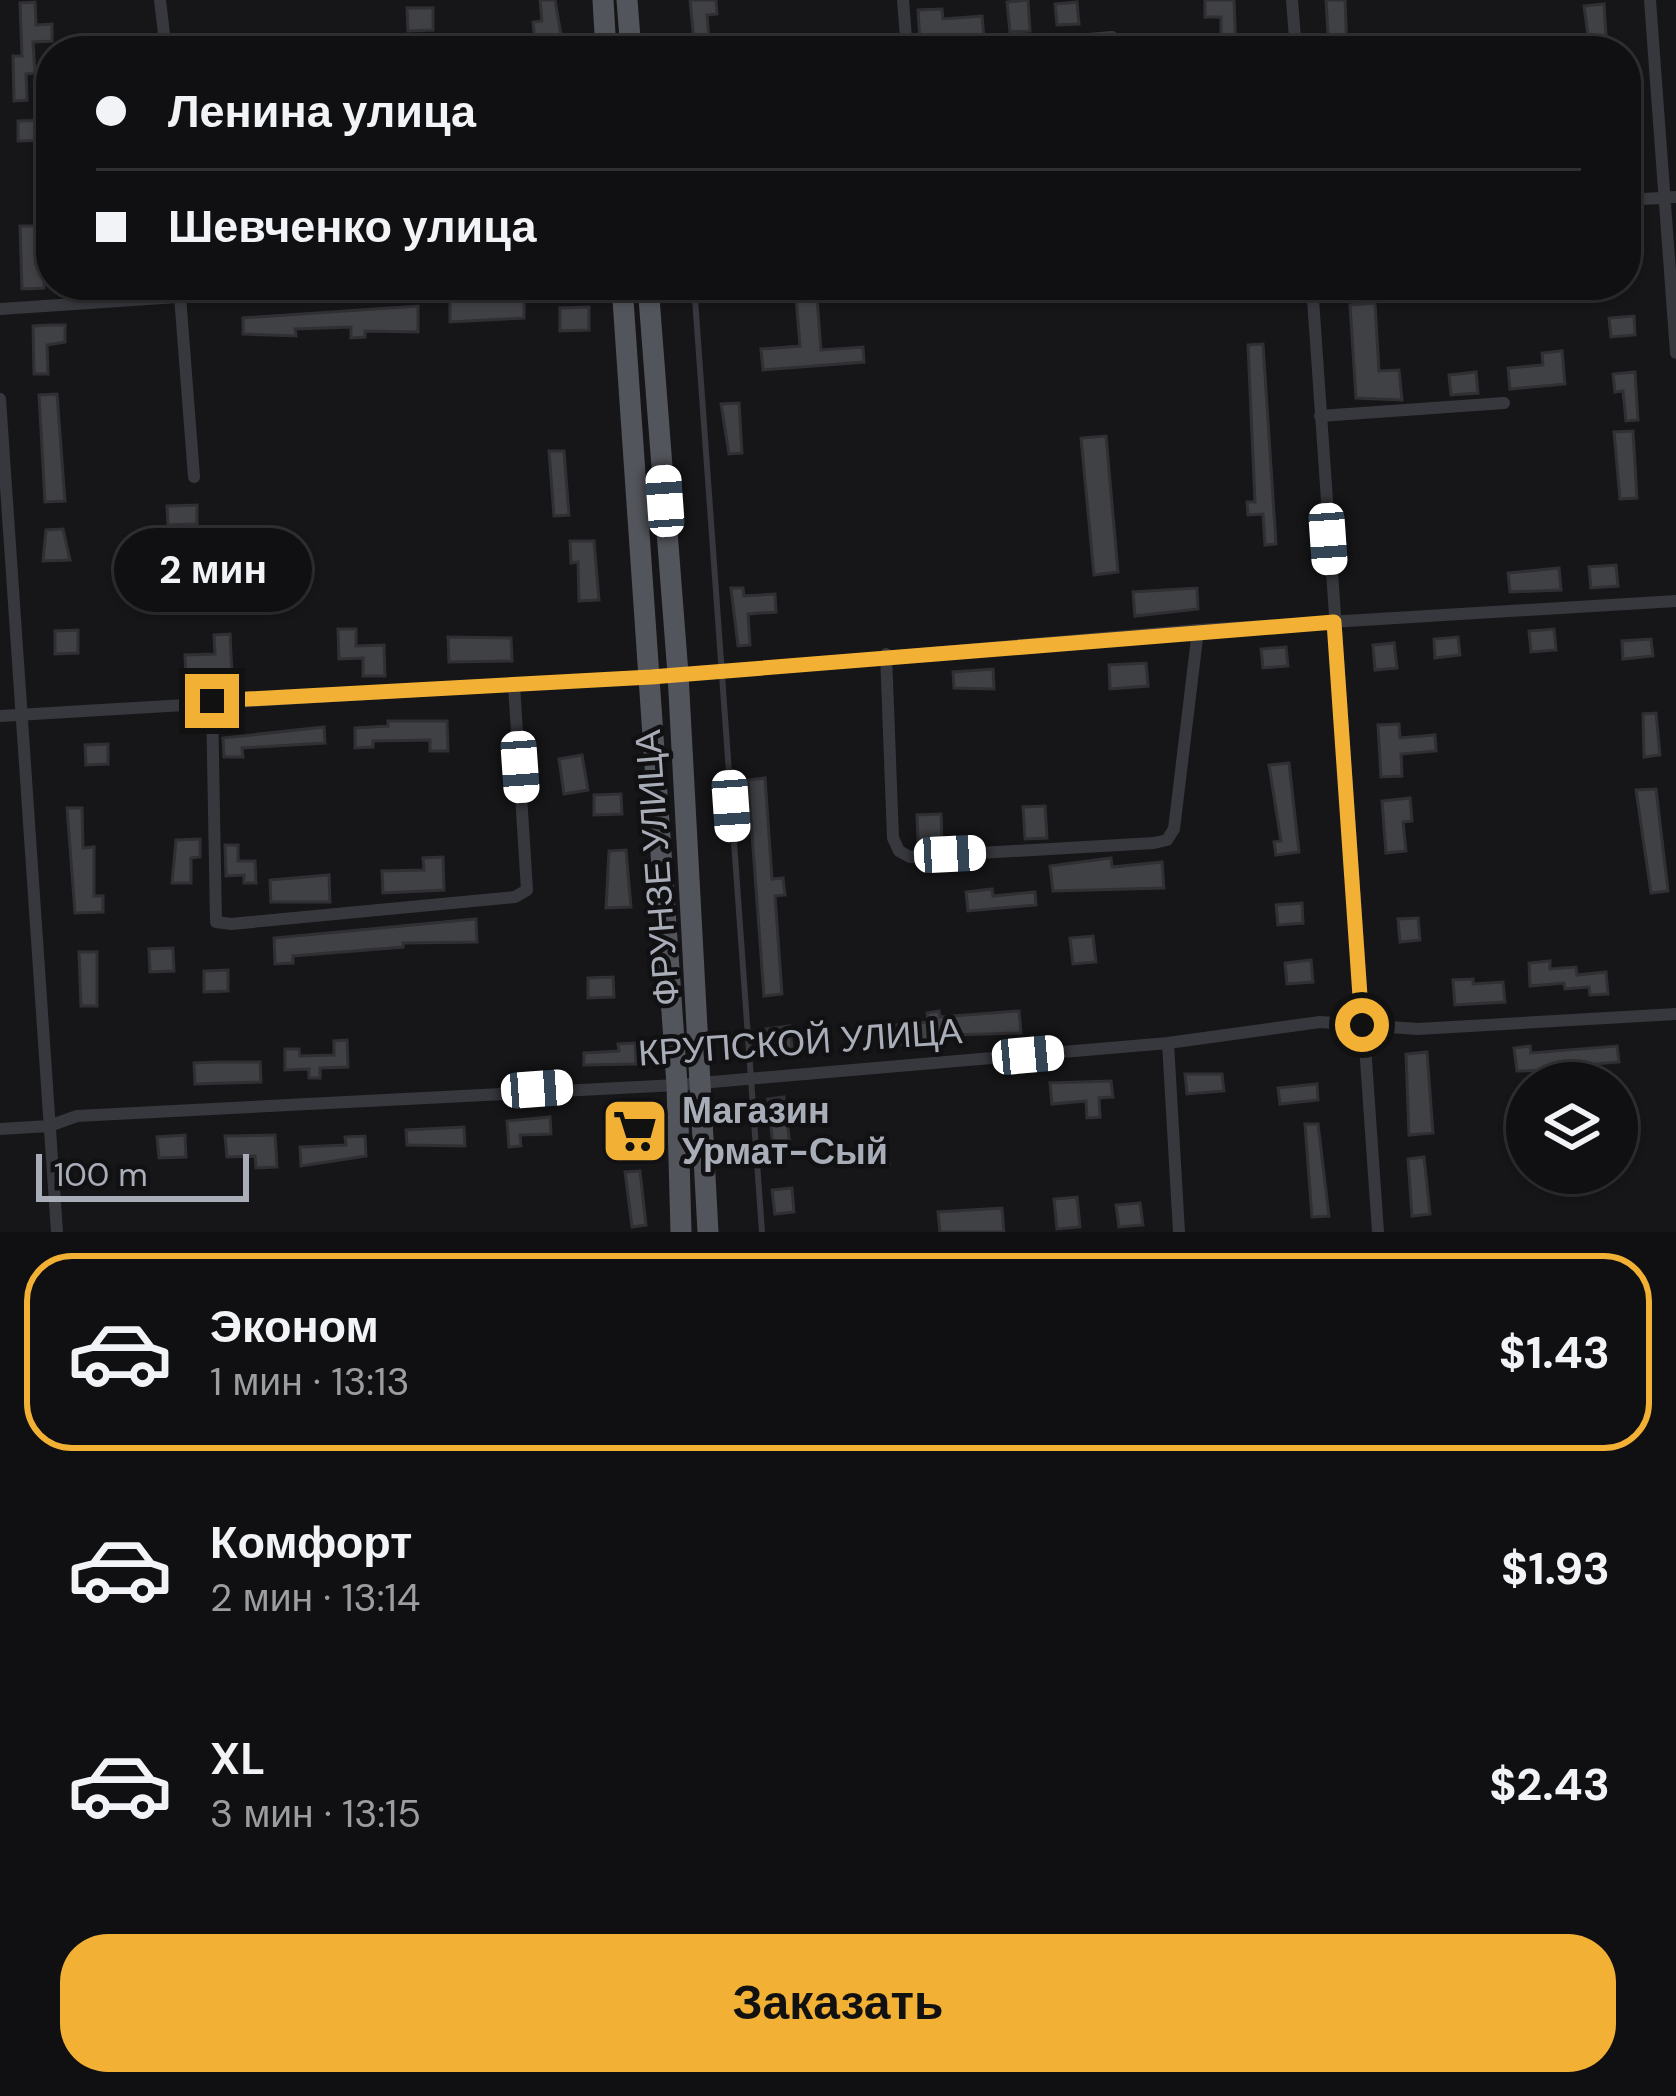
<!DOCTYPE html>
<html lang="ru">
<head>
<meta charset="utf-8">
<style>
	:root { --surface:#101012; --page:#19191b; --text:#f1f3f6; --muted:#9c9d9f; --line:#303032; --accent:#f2b134 }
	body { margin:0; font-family:"DM Sans",sans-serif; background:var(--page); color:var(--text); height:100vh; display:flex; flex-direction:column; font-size:45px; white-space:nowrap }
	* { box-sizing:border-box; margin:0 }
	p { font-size:39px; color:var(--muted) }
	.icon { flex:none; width:66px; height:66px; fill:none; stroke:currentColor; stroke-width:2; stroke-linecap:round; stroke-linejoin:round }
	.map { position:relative; height:1232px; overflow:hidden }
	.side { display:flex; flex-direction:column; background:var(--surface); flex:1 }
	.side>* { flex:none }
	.hud { position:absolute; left:36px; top:36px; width:1605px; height:264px; border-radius:48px; box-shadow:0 3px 9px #0004,0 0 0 3px var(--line); display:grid; align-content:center; height:264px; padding:0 60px; background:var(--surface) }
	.fabs { position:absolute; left:1506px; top:1062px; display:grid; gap:24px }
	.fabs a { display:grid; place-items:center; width:132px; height:132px; border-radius:50%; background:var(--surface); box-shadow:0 3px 9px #0004,0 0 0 3px var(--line); font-size:60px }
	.scale { position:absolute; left:36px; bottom:30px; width:213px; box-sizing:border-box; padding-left:12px; border:6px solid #a8adb8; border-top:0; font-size:33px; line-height:42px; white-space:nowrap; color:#a8adb8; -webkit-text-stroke:9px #111113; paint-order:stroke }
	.end { position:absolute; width:54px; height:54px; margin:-27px; border:15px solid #f2b134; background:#111; box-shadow:0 0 0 6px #111 }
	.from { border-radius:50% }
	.bubble { position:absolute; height:84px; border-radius:42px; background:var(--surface); box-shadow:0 3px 9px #0004,0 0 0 3px var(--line); font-size:39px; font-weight:700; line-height:84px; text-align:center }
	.car { position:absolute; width:36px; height:72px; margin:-36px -18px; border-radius:15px; box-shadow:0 0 9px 3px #0007; background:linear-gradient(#fff 24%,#345 0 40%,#fff 0 76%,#345 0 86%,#fff 0) }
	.hud b { display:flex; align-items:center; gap:42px; height:114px; font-size:45px }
	.hud b+b { border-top:3px solid var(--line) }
	.hud i { width:30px; height:30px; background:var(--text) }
	ul { padding:21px 0 0; list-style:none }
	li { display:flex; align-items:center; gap:36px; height:198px; margin:0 24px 18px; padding:0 36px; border:6px solid transparent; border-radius:48px }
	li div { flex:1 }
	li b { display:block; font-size:45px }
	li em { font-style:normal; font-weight:700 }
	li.active { border-color:var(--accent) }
	li>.icon { width:108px; height:108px; stroke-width:1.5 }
	.primary-button { display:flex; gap:24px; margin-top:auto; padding:24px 60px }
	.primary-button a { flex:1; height:138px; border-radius:48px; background:var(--accent); color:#111; font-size:48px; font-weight:700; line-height:138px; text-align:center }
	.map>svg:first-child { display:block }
	.building { fill:#404145; stroke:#303034; stroke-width:3 }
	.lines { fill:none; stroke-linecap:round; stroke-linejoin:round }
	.service { stroke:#37383d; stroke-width:6 }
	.minor { stroke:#37383d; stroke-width:12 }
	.primary { stroke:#53555c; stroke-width:21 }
	.route { stroke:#f2b134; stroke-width:15 }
	.labels { text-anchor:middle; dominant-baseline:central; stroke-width:9; stroke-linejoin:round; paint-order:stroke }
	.street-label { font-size:36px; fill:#a8adb8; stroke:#111113 }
	.poi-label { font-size:36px; font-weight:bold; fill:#a8adb8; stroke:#111113; text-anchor:start }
</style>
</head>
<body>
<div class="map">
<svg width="1676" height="1232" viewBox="0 0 1676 1232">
	<rect width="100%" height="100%" fill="#161618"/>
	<path class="building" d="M540,0H555L562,41L535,44L533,22L542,21Z
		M690,0H716L717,14L707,15L710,51H695Z
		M1028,0L1030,31L1010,32L1007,2Z
		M1205,0H1234L1236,51H1221V17H1205Z
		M1326,0H1345L1347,51H1329Z
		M35,2L36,25L52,24V41L33,42L35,73L26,74L27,100L14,101L13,56H22L20,3Z
		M1077,2L1079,24L1057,25L1055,4Z
		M1604,4L1607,51H1590L1584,6Z
		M407,8H433V30L408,31Z
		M942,9L943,19L982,16L984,37L920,41L918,10Z
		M50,120V140L18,141V121Z
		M20,226H44V288L22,289Z
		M795,285H816L821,350L863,347L864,362L763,370L761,349L800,346Z
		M879,285H980V294L880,300Z
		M524,297V318L450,322V301Z
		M1375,303L1379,371L1399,370L1402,400L1356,398L1350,305Z
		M418,306V332L365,331V337L351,338V327L295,329L296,336L243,334V318Z
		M589,307V330L560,331V308Z
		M1634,316L1635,335L1611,337L1609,318Z
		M50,325H65V342L47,345L48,374H34L33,326Z
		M1263,344L1276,544L1265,545L1263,514L1248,515L1247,502H1255L1248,345Z
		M1562,351L1565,384L1510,389L1508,368L1543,365L1542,353Z
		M1476,372L1478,393L1451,395L1449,375Z
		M1635,372L1638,420L1626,421L1623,391L1615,392L1613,374Z
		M57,394L65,501L45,502L39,395Z
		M739,403L742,453L729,454L721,404Z
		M1633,431L1637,498L1620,499L1614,432Z
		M1106,436L1118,572L1094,575L1081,438Z
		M549,451H564L569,515L554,516Z
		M197,505V524L168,525L167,506Z
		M63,529L70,560L43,561L46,530Z
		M570,541H594L599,600L579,601L578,562L571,563Z
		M1616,565L1618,586L1591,588L1589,567Z
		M1559,568L1561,590L1510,592L1508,573Z
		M731,588H743L744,596L775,594L776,612L748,614L750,645L738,646Z
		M1197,588L1198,609L1135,616L1133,592Z
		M338,629H356V646L384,645L385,676H363V658L339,659Z
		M1554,629L1556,650L1531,652L1529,631Z
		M78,630V653L55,654V631Z
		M230,634L232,674L186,678L185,655L215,654L214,635Z
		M448,637L511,638L512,661L449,662Z
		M1458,637L1460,655L1435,658L1434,639Z
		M1651,639L1653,656L1623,659L1622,641Z
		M1394,643L1397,668L1375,670L1373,645Z
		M1286,647L1288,666L1263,668L1261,649Z
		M1146,663L1148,686L1110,689L1109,665Z
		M993,669L994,689L954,688L953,672Z
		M1656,713L1660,755L1644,757L1643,714Z
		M388,721H447L448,751H430V740L373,741V747L355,748V728L388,726Z
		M1399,724L1400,738L1435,735L1436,751L1401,754L1402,776L1381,777L1378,725Z
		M324,727L325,743L242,748L243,757H224L223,738Z
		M108,744V764L86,765L85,745Z
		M582,755L588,790L564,794L559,759Z
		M1289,763L1299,852L1276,855L1274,842L1281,841L1269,765Z
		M765,778L772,879L783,878L785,895L775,896L782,994L764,996L748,780Z
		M1656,789L1668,891L1651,893L1636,790Z
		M621,794L622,814L594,815V795Z
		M1410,798L1412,821L1403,822L1406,851L1386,853L1382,801Z
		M1045,806L1047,838L1025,839L1023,807Z
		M67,808H82L83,848L94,847V896H103V912L75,913Z
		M941,814L942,841L918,843L917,815Z
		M200,839V857L191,858V883H172L176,840Z
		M225,845H238V861H255L256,883H244V875L226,876Z
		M626,850L631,907L606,908L609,851Z
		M443,857L444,890L383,893L382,871L424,870L423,858Z
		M1111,858L1112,867L1162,862L1164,888L1053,891L1050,866Z
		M329,875L330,902H271L270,880Z
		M992,889L993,896L1035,892L1036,905L968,911L966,892Z
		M1302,903L1303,923L1278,925L1276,905Z
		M1418,918L1420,940L1400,942L1398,919Z
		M476,919L477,942L403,943V947L293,956V963L275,964L274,938Z
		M1093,936L1096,962L1073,964L1070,938Z
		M173,948L174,971L150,972L149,949Z
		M79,952H97V1006H81Z
		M1311,960L1313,982L1287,984L1285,963Z
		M1550,961V969L1576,967L1577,975L1606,972L1608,994L1590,995L1589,987L1565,989L1564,983L1530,986L1529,963Z
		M228,970V991L204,992V971Z
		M613,977L614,997L588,998V978Z
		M1473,979V984L1503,982L1505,1002L1455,1005L1453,980Z
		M939,1011L940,1017L1019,1011L1021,1033L950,1035L898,1045L896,1025L928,1022L927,1013Z
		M790,1026L792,1048L767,1051L765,1029Z
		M347,1040L348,1067L320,1068V1078H309V1069L285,1070V1049H299L300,1056L334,1055V1041Z
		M635,1043L636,1064L584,1065V1053L619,1051L618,1044Z
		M1530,1046L1531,1053L1617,1046L1619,1062L1582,1065L1583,1077L1564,1079L1563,1070L1517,1071L1514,1048Z
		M1427,1052L1433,1133L1409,1135L1406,1054Z
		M217,1062H260L261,1082L195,1084L194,1063Z
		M1185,1074H1222L1224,1091L1187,1094Z
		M1111,1081L1113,1097L1099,1098L1100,1117L1087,1118L1086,1101L1052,1104L1050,1083Z
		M1317,1084L1318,1100L1280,1104L1278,1088Z
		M784,1097L791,1153L774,1155L768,1099Z
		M550,1117L551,1134L520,1135L521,1146L509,1147L507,1121Z
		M1305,1124H1318L1329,1216L1312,1217Z
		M464,1127L465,1146L407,1145L406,1130Z
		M185,1135L186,1157L159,1158L157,1137Z
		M275,1135L277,1167L256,1168L255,1156L227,1157L225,1136Z
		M365,1136L366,1156L301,1166L300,1147L346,1145L345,1137Z
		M887,1143L889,1164L861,1166L859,1146Z
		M1424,1157L1430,1214L1412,1216L1408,1159Z
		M640,1171L646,1225L632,1227L625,1172Z
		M792,1188L794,1212L775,1214L772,1190Z
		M1077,1197L1080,1227L1057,1229L1054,1199Z
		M1140,1203L1143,1225L1119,1227L1116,1205Z
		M1002,1208L1004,1232H940L938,1212Z"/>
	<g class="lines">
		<path class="service" d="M694,285L762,1232"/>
		<path class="minor" d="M160,0L166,51
			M903,0L907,51
			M1292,0L1296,51
			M1650,0L1676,353
			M945,51L1112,37
			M1626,200L1676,197
			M1312,285L1378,1232
			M180,296L194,477
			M0,309L355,285
			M0,399L57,1232
			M1320,416L1504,403
			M886,654L893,838L899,851L910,857L1154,843L1167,840L1174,829L1198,630
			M212,702L216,922L231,924L515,897L527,890L514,685
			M0,716L651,677L1198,630L1676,601
			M1168,1043L1179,1232
			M0,1129L49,1126L77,1116L677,1085L1168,1043L1320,1022L1418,1029L1676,1014"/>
		<path class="primary" d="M603,0L606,51
			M627,0L631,51
			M622,285L677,1085L681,1232
			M648,285L678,674L708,1232"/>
	</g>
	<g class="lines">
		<path class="route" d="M212,701L651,677L1334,622L1362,1025"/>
	</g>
	<defs>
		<symbol id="supermarket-square" viewBox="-11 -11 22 22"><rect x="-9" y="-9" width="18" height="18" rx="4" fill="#f2b134" stroke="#111113"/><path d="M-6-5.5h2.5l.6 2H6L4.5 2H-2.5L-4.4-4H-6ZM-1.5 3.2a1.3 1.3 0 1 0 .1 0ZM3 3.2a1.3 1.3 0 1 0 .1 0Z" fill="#111"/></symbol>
	</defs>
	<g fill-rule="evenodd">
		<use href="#supermarket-square" x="597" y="1093" width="76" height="76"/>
	</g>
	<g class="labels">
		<g class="street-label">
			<text transform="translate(657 868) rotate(-94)">ФРУНЗЕ УЛИЦА</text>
			<text transform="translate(800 1042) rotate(-4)">КРУПСКОЙ УЛИЦА</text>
		</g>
		<g class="poi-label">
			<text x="682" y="1110">Магазин<tspan x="682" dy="41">Урмат-Сый</tspan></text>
		</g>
	</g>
</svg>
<div class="fabs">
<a><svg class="icon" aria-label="layers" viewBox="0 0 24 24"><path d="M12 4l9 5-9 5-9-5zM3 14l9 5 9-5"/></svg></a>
</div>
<div class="scale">100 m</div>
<i class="end from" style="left:1362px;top:1025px"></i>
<i class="end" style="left:212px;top:701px"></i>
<div class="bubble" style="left:114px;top:528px;width:198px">2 мин</div>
<i class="car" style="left:665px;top:501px;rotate:356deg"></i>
<i class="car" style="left:1328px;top:539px;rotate:176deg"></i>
<i class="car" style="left:520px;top:767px;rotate:176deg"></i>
<i class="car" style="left:731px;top:806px;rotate:176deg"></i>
<i class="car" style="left:950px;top:854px;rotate:87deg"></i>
<i class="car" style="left:1028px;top:1055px;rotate:85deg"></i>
<i class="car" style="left:537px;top:1089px;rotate:86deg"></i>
<div class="hud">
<b><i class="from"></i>Ленина улица</b>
<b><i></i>Шевченко улица</b>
</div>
</div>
<section class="side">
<ul>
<li class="active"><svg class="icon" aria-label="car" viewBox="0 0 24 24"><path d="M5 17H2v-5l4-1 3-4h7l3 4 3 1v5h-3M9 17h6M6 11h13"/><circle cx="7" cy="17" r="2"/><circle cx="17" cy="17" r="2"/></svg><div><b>Эконом</b><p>1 мин · 13:13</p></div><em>$1.43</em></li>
<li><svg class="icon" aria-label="car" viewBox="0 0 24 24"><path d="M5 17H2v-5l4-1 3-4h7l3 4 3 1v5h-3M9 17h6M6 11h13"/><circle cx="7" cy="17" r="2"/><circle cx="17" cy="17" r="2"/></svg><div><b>Комфорт</b><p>2 мин · 13:14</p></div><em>$1.93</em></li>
<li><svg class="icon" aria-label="car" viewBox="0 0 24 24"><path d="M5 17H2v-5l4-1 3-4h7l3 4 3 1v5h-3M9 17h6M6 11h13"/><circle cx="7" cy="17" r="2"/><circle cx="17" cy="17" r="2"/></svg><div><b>XL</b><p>3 мин · 13:15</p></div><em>$2.43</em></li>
</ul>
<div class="primary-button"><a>Заказать</a></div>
</section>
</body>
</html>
